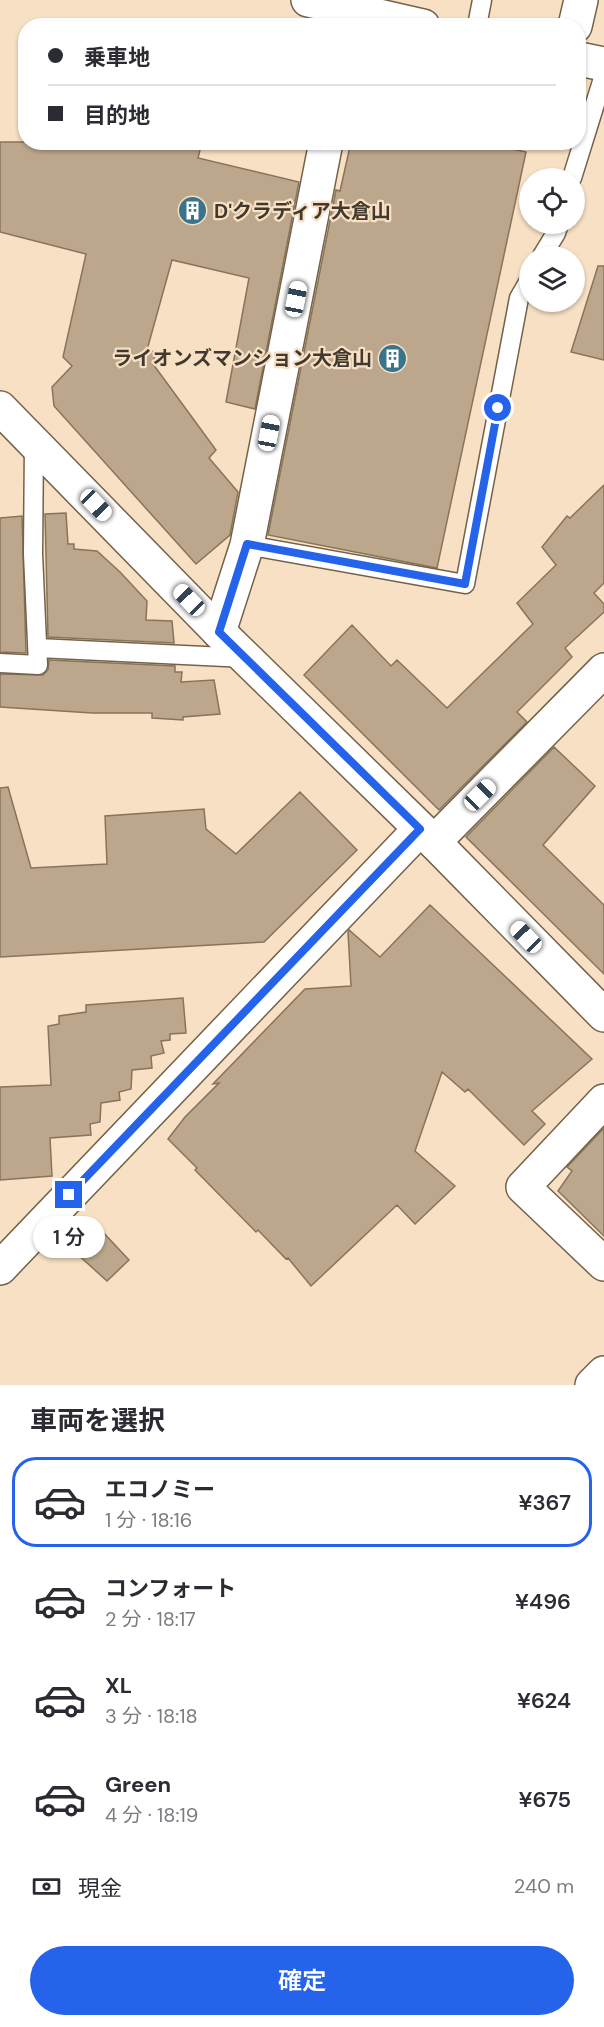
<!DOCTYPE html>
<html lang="ja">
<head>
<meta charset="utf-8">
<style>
	:root { --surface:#fff; --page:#f7f7f7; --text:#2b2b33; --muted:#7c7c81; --line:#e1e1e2; --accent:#2563eb }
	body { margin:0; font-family:"DM Sans","Noto Sans JP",sans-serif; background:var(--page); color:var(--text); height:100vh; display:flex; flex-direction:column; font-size:22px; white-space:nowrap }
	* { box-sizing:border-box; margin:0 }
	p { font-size:20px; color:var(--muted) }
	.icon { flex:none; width:33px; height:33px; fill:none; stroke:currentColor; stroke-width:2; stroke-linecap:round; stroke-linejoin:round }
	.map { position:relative; height:1385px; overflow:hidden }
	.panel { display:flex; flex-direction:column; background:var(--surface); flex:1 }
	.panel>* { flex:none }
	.banner { position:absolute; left:18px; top:18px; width:568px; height:132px; border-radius:24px; box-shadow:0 2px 4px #0004; display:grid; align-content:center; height:132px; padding:0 30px; background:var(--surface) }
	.fabs { position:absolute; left:519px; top:168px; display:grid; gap:12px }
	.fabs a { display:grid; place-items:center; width:66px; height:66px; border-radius:50%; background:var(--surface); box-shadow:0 2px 4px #0004; font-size:30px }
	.end { position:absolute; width:27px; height:27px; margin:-14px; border:8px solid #2563eb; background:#fff; box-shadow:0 0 0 3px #fff }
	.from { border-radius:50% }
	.bubble { position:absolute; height:42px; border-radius:21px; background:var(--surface); box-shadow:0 2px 4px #0004; font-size:20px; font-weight:600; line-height:42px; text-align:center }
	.car { position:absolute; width:18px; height:36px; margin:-18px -9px; border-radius:8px; box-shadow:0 0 4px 2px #0007; background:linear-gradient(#fff 24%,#345 0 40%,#fff 0 76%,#345 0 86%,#fff 0) }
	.banner b { display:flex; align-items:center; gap:21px; height:57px; font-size:22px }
	.banner b+b { border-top:2px solid var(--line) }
	.banner i { width:15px; height:15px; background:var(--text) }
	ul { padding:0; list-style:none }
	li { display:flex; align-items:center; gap:18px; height:90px; margin:0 12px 9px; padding:0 18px; border:3px solid transparent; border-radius:24px }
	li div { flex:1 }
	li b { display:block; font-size:22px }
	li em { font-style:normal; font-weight:600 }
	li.on { border-color:var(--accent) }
	li>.icon { width:54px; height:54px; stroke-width:1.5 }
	h2 { padding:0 30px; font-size:27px; line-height:72px }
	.pay { display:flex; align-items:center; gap:15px; height:66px; padding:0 30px; font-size:22px }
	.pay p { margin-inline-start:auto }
	.button { display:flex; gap:12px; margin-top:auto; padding:12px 30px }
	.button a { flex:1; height:69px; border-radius:36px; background:var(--accent); color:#fff; font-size:24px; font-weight:600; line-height:69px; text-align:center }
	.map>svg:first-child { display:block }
	.building { fill:#bca78c; stroke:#88745b; stroke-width:1.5 }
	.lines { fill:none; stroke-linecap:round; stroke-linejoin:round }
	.service-casing { stroke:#756149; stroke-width:21 }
	.minor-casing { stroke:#756149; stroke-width:36 }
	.tertiary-casing { stroke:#756149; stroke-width:36 }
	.service { stroke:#fff; stroke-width:18 }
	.minor { stroke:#fff; stroke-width:33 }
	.tertiary { stroke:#fff; stroke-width:33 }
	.route { stroke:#2563eb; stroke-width:8 }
	.labels { text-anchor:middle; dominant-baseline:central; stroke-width:4.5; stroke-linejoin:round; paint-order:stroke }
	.poi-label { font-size:20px; font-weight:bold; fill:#42392e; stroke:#f7e0c4; text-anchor:start }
</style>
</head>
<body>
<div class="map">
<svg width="604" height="1385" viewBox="0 0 604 1385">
	<rect width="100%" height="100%" fill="#f7e0c4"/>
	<path class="building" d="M0,142H202L198,158L299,182L255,409L226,402L249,278L172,260L147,350L156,352L153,364L216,450L209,458L238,492L230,535L196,564L54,406L52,387L72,366L63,357L86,254L0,232Z
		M351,142H482L526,152L437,568L268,535L336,190L340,191Z
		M598,266H604V360L571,352Z
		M604,485V583L594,593L604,604V612L565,648L572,657L517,712L527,722L439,810L304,675L352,625L391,666L397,660L447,708L533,624L517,603L556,565L542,547L567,516L570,518Z
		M66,513L68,544H74V549L97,551L120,572L147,601L146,620L172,621L174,643L48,637L45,514Z
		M22,516L26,653L0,652V518Z
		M49,660L175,666V672H182L181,682L214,680L220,714L183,717V720L152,718V713H92L0,707V674L43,675L48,670Z
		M554,747L595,786L543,845L604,905V974L466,837Z
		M8,787L31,868L107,864L105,816L204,809L206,829L236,854L300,792L357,850L264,942L0,957V788Z
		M430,905L592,1059L532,1111L545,1124L524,1145L468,1089L465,1092L442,1072L415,1151L455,1186L415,1224L397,1205L311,1286L288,1258L286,1259L258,1230L256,1232L195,1170L197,1168L168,1139L185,1117L219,1083L213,1084L305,989L351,986L348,932L349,930L380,957Z
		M183,998L186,1033L170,1034V1040L161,1041L164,1053L151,1056L152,1068L132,1070L131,1089L119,1092L120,1100L101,1103L100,1122L90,1124L91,1135L50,1138L52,1176L0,1180V1087L51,1085L48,1026L59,1024V1016L86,1012V1005Z
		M604,1128V1236L558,1191L572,1171L567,1167Z
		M100,1229L129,1260L107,1281L75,1252Z"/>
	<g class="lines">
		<defs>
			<path id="service" d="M477,26L482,0
				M572,178L604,75
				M542,256L556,233L559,224
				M247,545L465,584L519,298L530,279
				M38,648L246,658
				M0,663L38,665L33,554L34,442"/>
			<path id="minor" d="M308,0L423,26
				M575,26L581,0
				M579,59L604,64
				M219,632L247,545L326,142
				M434,842L604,670
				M604,1101L523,1187L604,1264
				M0,1268L420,829
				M592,1385L604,1373"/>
			<path id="tertiary" d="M0,408L219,632L434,842L604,1015"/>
		</defs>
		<use href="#service" class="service-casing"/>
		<use href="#minor" class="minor-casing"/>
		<use href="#tertiary" class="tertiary-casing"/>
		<use href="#service" class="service"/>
		<use href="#minor" class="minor"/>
		<use href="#tertiary" class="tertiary"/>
	</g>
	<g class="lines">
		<path class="route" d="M69,1195L420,829L219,632L247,544L465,584L498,408"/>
	</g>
	<defs>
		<symbol id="building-disc" viewBox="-11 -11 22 22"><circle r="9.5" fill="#39748c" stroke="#f7e0c4"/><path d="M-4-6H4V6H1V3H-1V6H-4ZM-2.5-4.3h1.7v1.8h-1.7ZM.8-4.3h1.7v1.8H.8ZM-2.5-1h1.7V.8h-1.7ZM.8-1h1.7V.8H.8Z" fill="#fff"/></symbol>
	</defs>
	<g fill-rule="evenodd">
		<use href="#building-disc" x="176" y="194" width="33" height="33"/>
		<use href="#building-disc" x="376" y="342" width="33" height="33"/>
	</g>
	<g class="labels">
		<g class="poi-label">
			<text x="214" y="211">D'クラディア大倉山</text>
			<text x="372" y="358" text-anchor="end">ライオンズマンション大倉山</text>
		</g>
	</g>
</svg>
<div class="fabs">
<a><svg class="icon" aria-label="locate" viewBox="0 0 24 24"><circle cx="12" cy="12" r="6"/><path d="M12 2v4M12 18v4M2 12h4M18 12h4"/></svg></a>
<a><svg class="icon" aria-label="layers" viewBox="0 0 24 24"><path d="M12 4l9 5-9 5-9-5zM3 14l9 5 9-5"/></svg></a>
</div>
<i class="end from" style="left:498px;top:408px"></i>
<i class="end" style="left:69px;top:1195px"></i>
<div class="bubble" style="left:33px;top:1216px;width:72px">1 分</div>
<i class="car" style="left:296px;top:299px;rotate:11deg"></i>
<i class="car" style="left:269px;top:433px;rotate:11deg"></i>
<i class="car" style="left:96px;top:505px;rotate:136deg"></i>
<i class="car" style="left:189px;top:600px;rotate:316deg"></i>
<i class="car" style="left:480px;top:795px;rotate:45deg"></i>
<i class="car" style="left:526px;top:937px;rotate:316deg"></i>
<div class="banner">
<b><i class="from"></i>乗車地</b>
<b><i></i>目的地</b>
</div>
</div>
<section class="panel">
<h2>車両を選択</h2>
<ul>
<li class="on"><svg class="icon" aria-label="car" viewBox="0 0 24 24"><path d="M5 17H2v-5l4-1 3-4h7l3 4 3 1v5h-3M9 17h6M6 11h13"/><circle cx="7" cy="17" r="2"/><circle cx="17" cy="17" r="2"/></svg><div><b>エコノミー</b><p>1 分 · 18:16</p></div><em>¥367</em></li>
<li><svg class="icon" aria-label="car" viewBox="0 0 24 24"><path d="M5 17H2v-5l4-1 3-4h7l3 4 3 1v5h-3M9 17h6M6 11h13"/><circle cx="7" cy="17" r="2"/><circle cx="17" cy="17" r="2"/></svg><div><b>コンフォート</b><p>2 分 · 18:17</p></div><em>¥496</em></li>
<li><svg class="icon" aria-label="car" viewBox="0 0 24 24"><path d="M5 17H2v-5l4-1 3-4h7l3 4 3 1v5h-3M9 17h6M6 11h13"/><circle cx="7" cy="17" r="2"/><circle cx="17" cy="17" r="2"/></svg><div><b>XL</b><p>3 分 · 18:18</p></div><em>¥624</em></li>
<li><svg class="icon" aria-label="car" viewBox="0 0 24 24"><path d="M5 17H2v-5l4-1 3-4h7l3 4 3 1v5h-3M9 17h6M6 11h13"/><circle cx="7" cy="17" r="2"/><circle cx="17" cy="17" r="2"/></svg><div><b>Green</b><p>4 分 · 18:19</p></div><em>¥675</em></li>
</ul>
<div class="pay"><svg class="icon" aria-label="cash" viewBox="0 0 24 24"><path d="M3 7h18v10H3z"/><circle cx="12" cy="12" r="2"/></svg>現金<p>240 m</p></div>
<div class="button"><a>確定</a></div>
</section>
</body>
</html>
